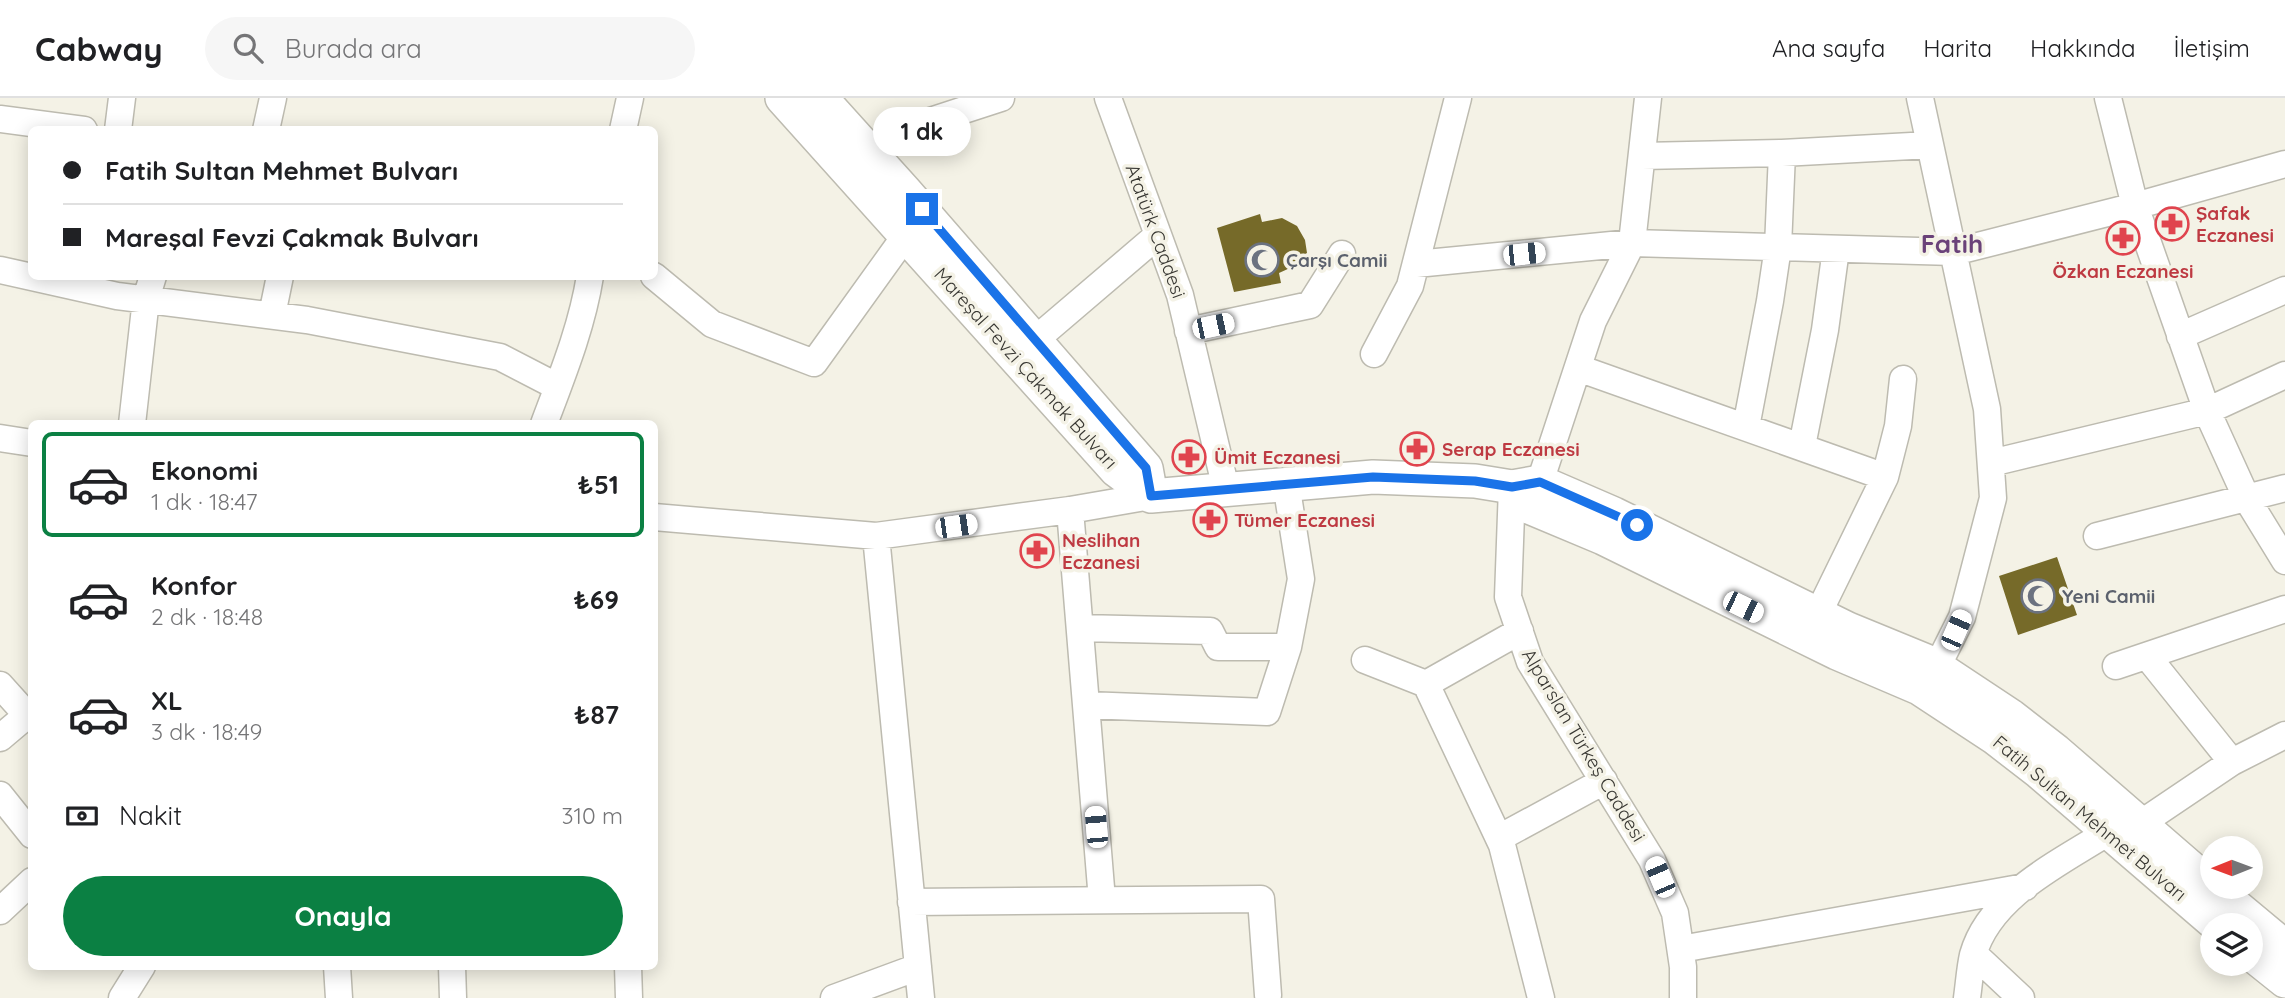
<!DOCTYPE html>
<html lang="tr">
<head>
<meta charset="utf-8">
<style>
	:root { --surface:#fff; --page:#f6f6f6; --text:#202124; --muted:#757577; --line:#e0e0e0; --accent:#0b8043 }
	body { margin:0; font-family:Quicksand,sans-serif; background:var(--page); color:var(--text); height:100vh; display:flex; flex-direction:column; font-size:26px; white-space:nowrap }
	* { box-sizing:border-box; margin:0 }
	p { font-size:23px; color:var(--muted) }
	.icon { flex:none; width:38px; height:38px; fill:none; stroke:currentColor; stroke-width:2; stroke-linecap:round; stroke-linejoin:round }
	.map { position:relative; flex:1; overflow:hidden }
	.sheet { position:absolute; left:28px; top:322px; width:630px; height:550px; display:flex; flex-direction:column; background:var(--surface); border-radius:10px; box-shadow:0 4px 18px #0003 }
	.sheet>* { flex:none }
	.hud { position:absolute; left:28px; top:28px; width:630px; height:154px; border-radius:10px; box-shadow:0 4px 18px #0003; display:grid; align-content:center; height:154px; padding:0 35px; background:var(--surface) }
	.needle { width:46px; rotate:269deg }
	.buttons { position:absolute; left:2200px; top:738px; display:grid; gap:14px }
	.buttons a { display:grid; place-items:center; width:63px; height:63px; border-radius:50%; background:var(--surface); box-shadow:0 4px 18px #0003; font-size:35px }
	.end { position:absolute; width:32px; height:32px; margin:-16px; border:9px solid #1a73e8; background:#fff; box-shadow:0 0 0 4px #fff }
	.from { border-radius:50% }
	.bubble { position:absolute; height:49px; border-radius:24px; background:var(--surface); box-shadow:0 4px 18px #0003; font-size:23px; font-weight:700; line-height:49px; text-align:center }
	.car { position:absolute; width:21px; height:42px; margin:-21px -10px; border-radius:9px; box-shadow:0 0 5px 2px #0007; background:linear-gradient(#fff 24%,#345 0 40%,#fff 0 76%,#345 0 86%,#fff 0) }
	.hud b { display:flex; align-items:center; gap:24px; height:66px; font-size:26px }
	.hud b+b { border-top:2px solid var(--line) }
	.hud i { width:18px; height:18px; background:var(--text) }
	ul { padding:12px 0 0; list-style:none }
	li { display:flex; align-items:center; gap:21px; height:105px; margin:0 14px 10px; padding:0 21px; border:4px solid transparent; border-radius:10px }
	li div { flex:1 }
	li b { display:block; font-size:26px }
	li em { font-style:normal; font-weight:700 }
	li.current { border-color:var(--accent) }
	li>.icon { width:63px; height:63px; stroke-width:1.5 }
	.pay { display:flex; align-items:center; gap:18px; height:77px; padding:0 35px; font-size:26px }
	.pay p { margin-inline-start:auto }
	.button { display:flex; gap:14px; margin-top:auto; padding:14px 35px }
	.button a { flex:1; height:80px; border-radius:42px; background:var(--accent); color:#fff; font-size:28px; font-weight:700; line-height:80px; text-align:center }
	header { display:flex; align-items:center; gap:42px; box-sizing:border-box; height:98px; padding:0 35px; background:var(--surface); border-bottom:2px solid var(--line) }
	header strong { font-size:33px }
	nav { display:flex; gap:38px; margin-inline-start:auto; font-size:24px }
	.search { width:490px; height:63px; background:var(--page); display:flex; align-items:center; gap:18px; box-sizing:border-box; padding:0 24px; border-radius:38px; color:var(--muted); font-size:26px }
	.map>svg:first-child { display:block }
	.building { fill:#766a29 }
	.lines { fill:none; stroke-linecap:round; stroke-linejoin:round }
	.minor-casing { stroke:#bdbbb0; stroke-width:29 }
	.major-casing { stroke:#bdbbb0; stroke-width:36 }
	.minor { stroke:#fff; stroke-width:26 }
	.major { stroke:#fff; stroke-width:33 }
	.route { stroke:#1a73e8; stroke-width:9 }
	.labels { text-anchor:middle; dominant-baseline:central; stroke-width:7; stroke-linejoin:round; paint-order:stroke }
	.health-label { font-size:19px; font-weight:bold; fill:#be3a42; stroke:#f4f2e6; text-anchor:start }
	.street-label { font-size:19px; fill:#383732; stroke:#f4f2e6 }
	.worship-label { font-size:19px; font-weight:bold; fill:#5b616d; stroke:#f4f2e6; text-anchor:start }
	.district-label { font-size:26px; font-weight:bold; fill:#6a4279; stroke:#f4f2e6 }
</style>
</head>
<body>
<header>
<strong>Cabway</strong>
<div class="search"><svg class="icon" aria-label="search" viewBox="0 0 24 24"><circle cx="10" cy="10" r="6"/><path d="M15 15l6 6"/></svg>Burada ara</div>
<nav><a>Ana sayfa</a><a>Harita</a><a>Hakkında</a><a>İletişim</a></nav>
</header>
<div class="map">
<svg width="2285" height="900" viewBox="0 0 2285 900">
	<rect width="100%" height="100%" fill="#f4f2e6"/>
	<path class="building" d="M1260,116L1262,124L1282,120L1297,128L1305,142L1307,155L1290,170L1279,175L1281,185L1234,194L1217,130Z
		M2057,459L2077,517L2018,537L1999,478Z"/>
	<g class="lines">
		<defs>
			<path id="minor" d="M1108,0L1180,197L1226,391
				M1920,0L1987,311L1993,400L1962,519L1929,585
				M2108,0L2135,108L2207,313L2247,401L2285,463
				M0,21L84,32
				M118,32L122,0
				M266,32L273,0
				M623,32L630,0
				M867,50L921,26L1001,0
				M1642,58L1782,55L1930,47
				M1416,166L1632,145L1954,154L2135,108L2285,66
				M0,172L117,198L307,222L500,259L558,289
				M654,178L712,226L814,265L906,137
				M272,217L280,178
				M1188,233L1310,207L1342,156
				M2180,238L2285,192
				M1035,242L1158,137
				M1374,256L1410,188L1458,0
				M1578,270L1885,379L1818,516
				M132,326L146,201L153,178
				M544,326C562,278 582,229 590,178
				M1746,329L1770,203L1778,149L1782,55
				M0,340L32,345
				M1802,348L1825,232L1836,151
				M1991,365L2207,313L2285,277
				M1885,379L1898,328L1903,281
				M1540,384L1593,223L1632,145L1648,0
				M1512,389L1508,499L1530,564L1652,762L1675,815L1683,869V900
				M1070,412L1102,802
				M654,419L876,438L1070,412L1151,398
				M876,438L921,900
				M2097,438L2285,390
				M1080,530L1210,533L1218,549H1288
				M2147,558L2232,664
				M1365,562L1426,586L1502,747L1541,900
				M2116,568L2285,511
				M1426,586L1520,533
				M0,587L27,617
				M1086,607L1267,614L1288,549L1301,481L1286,385
				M0,640L32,613
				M0,697L32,737
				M2140,726L2232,664L2285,637
				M1499,740L1604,683
				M911,804L1261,801L1268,897
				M0,813L32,783
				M1681,851L2025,789
				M1974,856L2021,900
				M337,868L339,900
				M452,868L453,900
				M628,868L629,900
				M122,900L142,868
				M834,900L918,869
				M1967,900C1969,886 1970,870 1973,857C1990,797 2060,765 2108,734"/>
			<path id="major" d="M782,0L1116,372L1151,398
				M821,0L905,93L1146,370L1151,398
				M1512,389L1529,409L1603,440L1837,555L1919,590L1995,640L2039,674L2218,828
				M1151,398L1373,379L1475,383L1512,389L1540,384L1614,416L1848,531L1931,565L2011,618L2056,653L2212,788
				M2213,789L2285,849
				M2250,855L2285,883"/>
		</defs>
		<use href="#minor" class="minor-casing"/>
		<use href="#major" class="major-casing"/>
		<use href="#minor" class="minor"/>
		<use href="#major" class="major"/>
	</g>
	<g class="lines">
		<path class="route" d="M922,111L1146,370L1151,398L1373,379L1475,383L1512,389L1540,384L1637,427"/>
	</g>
	<defs>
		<symbol id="pharmacy-ring" viewBox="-11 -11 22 22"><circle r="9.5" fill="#f4f2e6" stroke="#e0444e" stroke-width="1.5"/><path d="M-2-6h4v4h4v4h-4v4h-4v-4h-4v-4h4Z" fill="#e0444e"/></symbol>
		<symbol id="mosque-ring" viewBox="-11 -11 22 22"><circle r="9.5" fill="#f4f2e6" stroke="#6b7280" stroke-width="1.5"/><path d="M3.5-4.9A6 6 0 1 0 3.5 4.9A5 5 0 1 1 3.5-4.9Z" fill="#6b7280"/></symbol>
	</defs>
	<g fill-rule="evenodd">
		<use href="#pharmacy-ring" x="2153" y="107" width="38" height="38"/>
		<use href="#pharmacy-ring" x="2104" y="121" width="38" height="38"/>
		<use href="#mosque-ring" x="1243" y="143" width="38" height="38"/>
		<use href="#pharmacy-ring" x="1398" y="332" width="38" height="38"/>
		<use href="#pharmacy-ring" x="1170" y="340" width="38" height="38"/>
		<use href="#pharmacy-ring" x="1191" y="403" width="38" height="38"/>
		<use href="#pharmacy-ring" x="1018" y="434" width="38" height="38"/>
		<use href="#mosque-ring" x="2019" y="479" width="38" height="38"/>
	</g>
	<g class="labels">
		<g class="health-label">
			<text x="2196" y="115">Şafak<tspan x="2196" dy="22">Eczanesi</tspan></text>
			<text x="2123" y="173" text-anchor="middle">Özkan Eczanesi</text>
			<text x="1442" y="351">Serap Eczanesi</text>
			<text x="1214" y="359">Ümit Eczanesi</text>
			<text x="1234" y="422">Tümer Eczanesi</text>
			<text x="1062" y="442">Neslihan<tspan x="1062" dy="22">Eczanesi</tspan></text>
		</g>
		<g class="street-label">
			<text transform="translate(1156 133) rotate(70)">Atatürk Caddesi</text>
			<text transform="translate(1026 270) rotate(48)">Mareşal Fevzi Çakmak Bulvarı</text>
			<text transform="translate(1584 647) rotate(59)">Alparslan Türkeş Caddesi</text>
			<text transform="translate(2090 720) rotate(40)">Fatih Sultan Mehmet Bulvarı</text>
		</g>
		<g class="worship-label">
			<text x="1286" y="162">Çarşı Camii</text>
			<text x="2062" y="498">Yeni Camii</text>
		</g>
		<g class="district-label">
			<text x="1952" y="145">Fatih</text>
		</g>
	</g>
</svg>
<div class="buttons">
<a><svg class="needle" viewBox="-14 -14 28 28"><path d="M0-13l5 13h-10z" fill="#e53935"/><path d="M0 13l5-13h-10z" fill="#757577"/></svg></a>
<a><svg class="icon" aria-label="layers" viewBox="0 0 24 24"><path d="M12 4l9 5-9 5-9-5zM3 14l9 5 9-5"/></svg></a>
</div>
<i class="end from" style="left:1637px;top:427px"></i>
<i class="end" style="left:922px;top:111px"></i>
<div class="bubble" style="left:873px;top:9px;width:98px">1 dk</div>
<i class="car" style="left:1524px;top:156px;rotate:84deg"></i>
<i class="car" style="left:1213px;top:228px;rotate:78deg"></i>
<i class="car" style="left:956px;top:428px;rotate:82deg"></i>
<i class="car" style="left:1743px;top:509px;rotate:116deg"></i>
<i class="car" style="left:1956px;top:532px;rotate:24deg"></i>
<i class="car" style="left:1096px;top:729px;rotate:355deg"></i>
<i class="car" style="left:1660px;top:779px;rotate:337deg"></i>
<div class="hud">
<b><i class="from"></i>Fatih Sultan Mehmet Bulvarı</b>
<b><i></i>Mareşal Fevzi Çakmak Bulvarı</b>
</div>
<section class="sheet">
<ul>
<li class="current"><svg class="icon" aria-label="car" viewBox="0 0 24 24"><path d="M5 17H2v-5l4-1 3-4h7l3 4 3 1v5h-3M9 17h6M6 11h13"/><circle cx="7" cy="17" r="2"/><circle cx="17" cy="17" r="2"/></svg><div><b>Ekonomi</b><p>1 dk · 18:47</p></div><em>₺51</em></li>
<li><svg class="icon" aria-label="car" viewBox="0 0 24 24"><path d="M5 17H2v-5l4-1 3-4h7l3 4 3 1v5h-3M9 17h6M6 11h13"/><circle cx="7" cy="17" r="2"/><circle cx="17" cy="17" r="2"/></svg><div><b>Konfor</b><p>2 dk · 18:48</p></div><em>₺69</em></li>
<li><svg class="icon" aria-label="car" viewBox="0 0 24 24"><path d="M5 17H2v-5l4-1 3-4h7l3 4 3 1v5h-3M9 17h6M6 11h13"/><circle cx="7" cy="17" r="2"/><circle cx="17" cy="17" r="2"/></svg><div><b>XL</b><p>3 dk · 18:49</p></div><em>₺87</em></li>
</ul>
<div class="pay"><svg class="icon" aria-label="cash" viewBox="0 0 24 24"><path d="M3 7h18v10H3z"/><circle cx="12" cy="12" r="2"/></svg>Nakit<p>310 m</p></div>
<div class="button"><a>Onayla</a></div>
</section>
</div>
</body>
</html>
